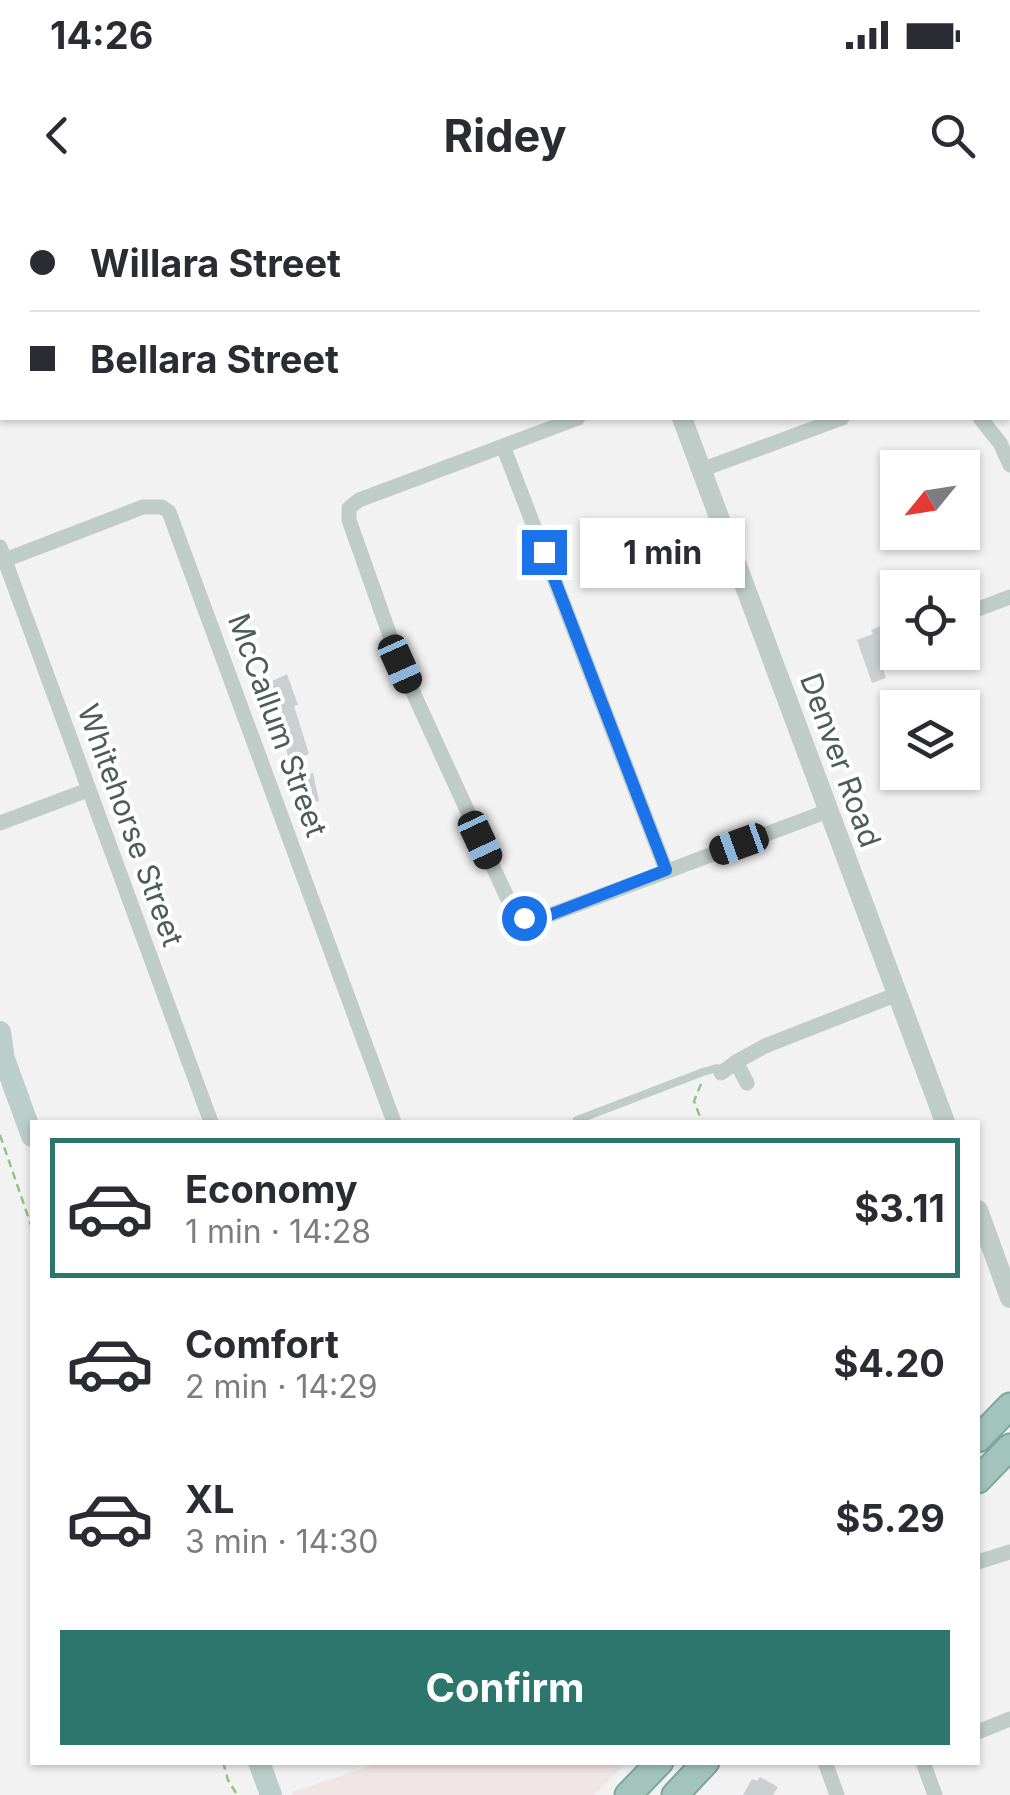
<!DOCTYPE html>
<html lang="en">
<head>
<meta charset="utf-8">
<style>
	:root { --surface:#fff; --page:#f7f7f7; --text:#2b2b33; --muted:#7c7c81; --line:#e1e1e2; --accent:#2c766e }
	body { margin:0; font-family:Inter,sans-serif; background:var(--page); color:var(--text); height:100vh; display:flex; flex-direction:column; font-size:38px; white-space:nowrap }
	* { box-sizing:border-box; margin:0 }
	p { font-size:32px; color:var(--muted) }
	.icon { flex:none; width:55px; height:55px; fill:none; stroke:currentColor; stroke-width:2; stroke-linecap:round; stroke-linejoin:round }
	.map { position:relative; flex:1; overflow:hidden }
	.panel { position:absolute; left:30px; top:920px; width:950px; height:645px; display:flex; flex-direction:column; background:var(--surface); border-radius:0px; box-shadow:0 2px 8px #0004 }
	.panel>* { flex:none }
	.banner { position:absolute; left:0px; top:0px; width:1010px; height:220px; box-shadow:0 2px 8px #0004; display:grid; align-content:center; height:220px; padding:0 30px; background:var(--surface) }
	.needle { width:65px; rotate:240deg }
	.fabs { position:absolute; left:880px; top:250px; display:grid; gap:20px }
	.fabs a { display:grid; place-items:center; width:100px; height:100px; border-radius:0px; background:var(--surface); box-shadow:0 2px 8px #0004; font-size:50px }
	.end { position:absolute; width:45px; height:45px; margin:-22px; border:12px solid #1a73e8; background:#fff; box-shadow:0 0 0 5px #fff }
	.from { border-radius:50% }
	.bubble { position:absolute; height:70px; border-radius:0px; background:var(--surface); box-shadow:0 2px 8px #0004; font-size:32px; font-weight:700; line-height:70px; text-align:center }
	.car { position:absolute; width:30px; height:60px; margin:-30px -15px; border-radius:12px; box-shadow:0 0 8px 2px #0007; background:linear-gradient(#222 24%,#8ab4d8 0 40%,#222 0 76%,#8ab4d8 0 86%,#222 0) }
	.banner b { display:flex; align-items:center; gap:35px; height:95px; font-size:38px }
	.banner b+b { border-top:2px solid var(--line) }
	.banner i { width:25px; height:25px; background:var(--text) }
	ul { padding:18px 0 0; list-style:none }
	li { display:flex; align-items:center; gap:30px; height:140px; margin:0 20px 15px; padding:0 10px; border:5px solid transparent; border-radius:0px }
	li div { flex:1 }
	li b { display:block; font-size:38px }
	li em { font-style:normal; font-weight:700 }
	li.on { border-color:var(--accent) }
	li>.icon { width:90px; height:90px; stroke-width:1.5 }
	.cta { display:flex; gap:20px; margin-top:auto; padding:20px 30px }
	.cta a { flex:1; height:115px; border-radius:0px; background:var(--accent); color:#fff; font-size:40px; font-weight:700; line-height:115px; text-align:center }
	.status { display:flex; justify-content:space-between; align-items:center; height:70px; padding:0 50px; background:var(--surface); direction:ltr }
	.status svg { height:28px; fill:currentColor }
	header { display:flex; justify-content:space-between; align-items:center; height:130px; padding:0 30px; background:var(--surface); font-size:45px; font-weight:700 }
	.map>svg:first-child { display:block }
	.commercial { fill:#f0e5e5 }
	.green { fill:#d3ebc6 }
	.lines { fill:none; stroke-linecap:round; stroke-linejoin:round }
	.stream { stroke:#98e3bb; stroke-width:4 }
	.building { fill:#c9d0cf }
	.trunk-casing { stroke:#7aa69d; stroke-width:29 }
	.path { stroke:#91c681; stroke-width:2.5; stroke-dasharray:8 5; stroke-linecap:butt }
	.service { stroke:#bfccc8; stroke-width:8 }
	.minor { stroke:#bfccc8; stroke-width:15 }
	.tertiary { stroke:#bfccc8; stroke-width:20 }
	.secondary { stroke:#bcceca; stroke-width:22 }
	.trunk { stroke:#a2c4bc; stroke-width:25 }
	.route { stroke:#1a73e8; stroke-width:12 }
	.labels { text-anchor:middle; dominant-baseline:central; stroke-width:8; stroke-linejoin:round; paint-order:stroke }
	.street-label { font-size:30px; fill:#4b5d58; stroke:#fff }
</style>
</head>
<body>
<div class="status"><b>14:26</b><svg viewBox="0 0 49 12"><path d="M0 12V9h3v3zM5 12V6h3v6zM10 12V3h3v9zM15 12V0h3v12zM26 1h20v11H26zM47 4h2v5h-2z"/></svg></div>
<header><svg class="icon" aria-label="back" viewBox="0 0 24 24"><path d="M15 5l-7 7 7 7"/></svg>Ridey<svg class="icon" aria-label="search" viewBox="0 0 24 24"><circle cx="10" cy="10" r="6"/><path d="M15 15l6 6"/></svg></header>
<div class="map">
<svg width="1010" height="1595" viewBox="0 0 1010 1595">
	<rect width="100%" height="100%" fill="#f3f2f3"/>
	<path class="commercial" d="M379,1563V1562L626,1563L594,1595H293L292,1592Z"/>
	<path class="green" d="M922,0H1010V137L1008,2Z"/>
	<g class="lines">
		<path class="stream" d="M992,0L994,2
			M1008,21L1010,22"/>
	</g>
	<path class="building" d="M884,425L886,430L894,427L900,456L881,462L886,478L872,483L857,440L873,434L871,430Z
		M287,474L298,505L294,506L309,554L290,562L275,513L272,514L262,486Z
		M313,573L319,601L308,604L303,575Z
		M760,1577L778,1587L773,1595H743L752,1579L757,1581Z"/>
	<g class="lines">
		<defs>
			<path id="trunk" d="M978,1239L1010,1206
				M978,1280L1010,1247
				M628,1595L660,1562
				M675,1595L706,1562"/>
		</defs>
		<use href="#trunk" class="trunk-casing"/>
		<path class="path" d="M935,0L936,2
			M1008,102L1010,105
			M701,884L694,901L702,922
			M0,935L32,1028
			M223,1562L228,1580L236,1593"/>
		<path class="service" d="M577,920L703,872L717,868L721,873"/>
		<path class="minor" d="M237,0L238,2
			M868,0L870,2
			M730,2L731,0
			M0,203L2,202
			M578,218L359,300L349,308V320L400,464L512,708L525,719H539L828,611
			M980,218L1000,243L1010,265
			M503,246L666,670
			M701,270L842,218
			M0,347L211,922
			M5,360L143,307H162L169,312L394,922
			M962,415L1010,397
			M0,623L88,590
			M736,862L765,846L895,795
			M721,873L736,862L747,883
			M978,1362L1010,1352
			M978,1532L1010,1519
			M825,1562L837,1595
			M923,1562L935,1595"/>
		<path class="tertiary" d="M597,0L598,2
			M99,2L106,0
			M0,29H2
			M0,44L2,43
			M682,218L945,922
			M978,1010L1010,1098"/>
		<path class="secondary" d="M0,832L4,859L32,936
			M259,1562L271,1595"/>
		<use href="#trunk" class="trunk"/>
	</g>
	<g class="lines">
		<path class="route" d="M524,718L539,719L666,670L544,352"/>
	</g>
	<g class="labels">
		<g class="street-label">
			<text transform="translate(278 525) rotate(70)">McCallum Street</text>
			<text transform="translate(841 560) rotate(70)">Denver Road</text>
			<text transform="translate(131 625) rotate(70)">Whitehorse Street</text>
		</g>
	</g>
</svg>
<div class="fabs">
<a><svg class="needle" viewBox="-14 -14 28 28"><path d="M0-13l5 13h-10z" fill="#e53935"/><path d="M0 13l5-13h-10z" fill="#7c7c81"/></svg></a>
<a><svg class="icon" aria-label="locate" viewBox="0 0 24 24"><circle cx="12" cy="12" r="6"/><path d="M12 2v4M12 18v4M2 12h4M18 12h4"/></svg></a>
<a><svg class="icon" aria-label="layers" viewBox="0 0 24 24"><path d="M12 4l9 5-9 5-9-5zM3 14l9 5 9-5"/></svg></a>
</div>
<i class="end from" style="left:524px;top:718px"></i>
<i class="end" style="left:544px;top:352px"></i>
<div class="bubble" style="left:580px;top:318px;width:165px">1 min</div>
<i class="car" style="left:400px;top:464px;rotate:156deg"></i>
<i class="car" style="left:480px;top:640px;rotate:155deg"></i>
<i class="car" style="left:739px;top:644px;rotate:250deg"></i>
<div class="banner">
<b><i class="from"></i>Willara Street</b>
<b><i></i>Bellara Street</b>
</div>
<section class="panel">
<ul>
<li class="on"><svg class="icon" aria-label="car" viewBox="0 0 24 24"><path d="M5 17H2v-5l4-1 3-4h7l3 4 3 1v5h-3M9 17h6M6 11h13"/><circle cx="7" cy="17" r="2"/><circle cx="17" cy="17" r="2"/></svg><div><b>Economy</b><p>1 min · 14:28</p></div><em>$3.11</em></li>
<li><svg class="icon" aria-label="car" viewBox="0 0 24 24"><path d="M5 17H2v-5l4-1 3-4h7l3 4 3 1v5h-3M9 17h6M6 11h13"/><circle cx="7" cy="17" r="2"/><circle cx="17" cy="17" r="2"/></svg><div><b>Comfort</b><p>2 min · 14:29</p></div><em>$4.20</em></li>
<li><svg class="icon" aria-label="car" viewBox="0 0 24 24"><path d="M5 17H2v-5l4-1 3-4h7l3 4 3 1v5h-3M9 17h6M6 11h13"/><circle cx="7" cy="17" r="2"/><circle cx="17" cy="17" r="2"/></svg><div><b>XL</b><p>3 min · 14:30</p></div><em>$5.29</em></li>
</ul>
<div class="cta"><a>Confirm</a></div>
</section>
</div>
</body>
</html>
